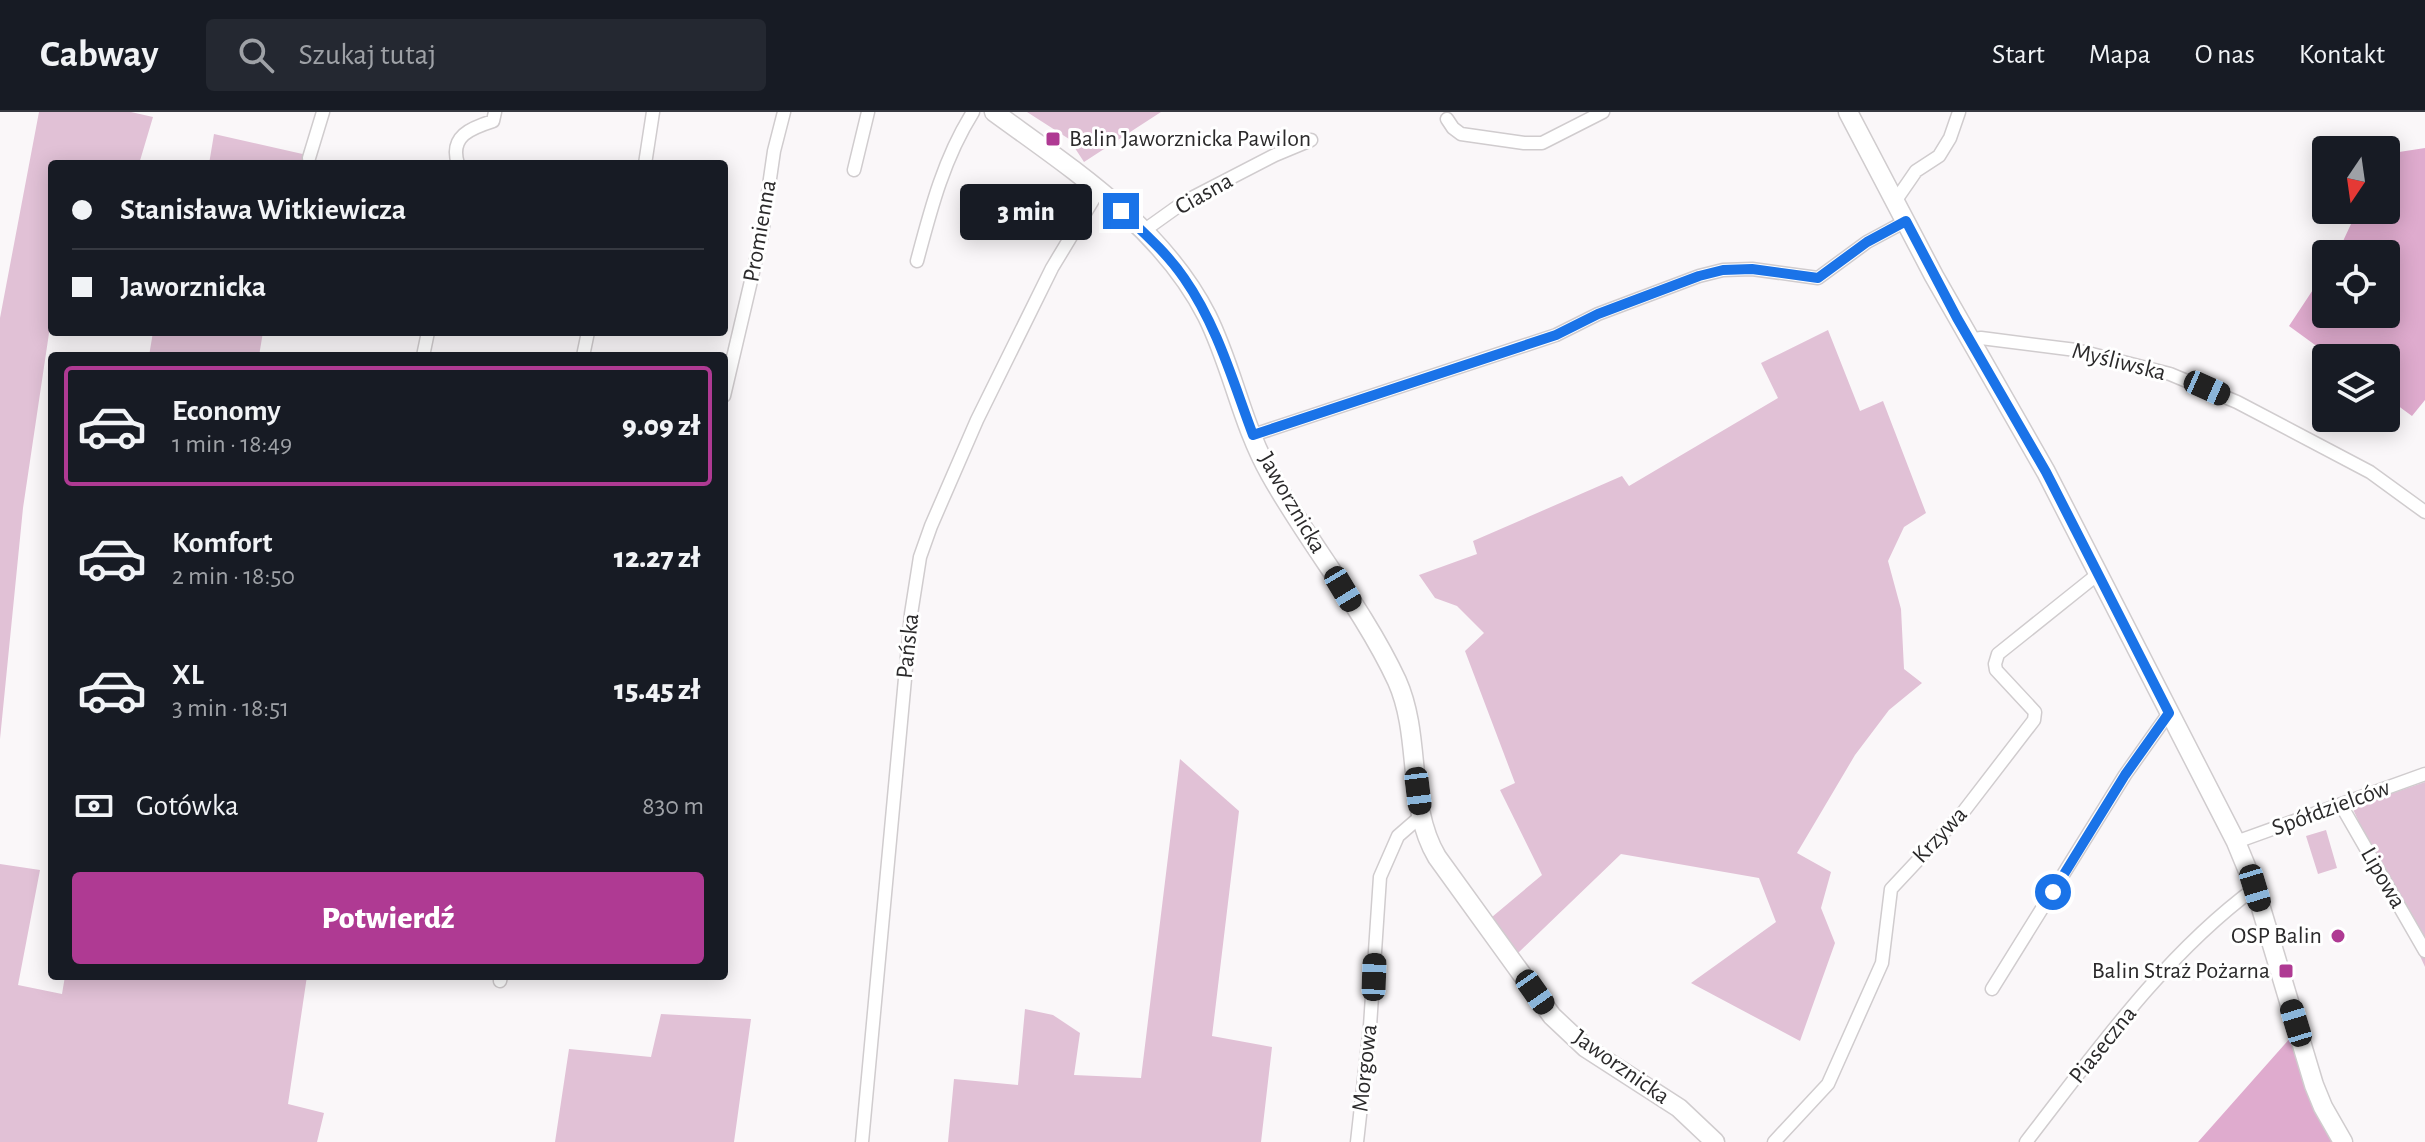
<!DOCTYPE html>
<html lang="pl">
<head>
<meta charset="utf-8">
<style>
	:root { --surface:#171b24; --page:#242831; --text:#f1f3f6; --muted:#9ea1a6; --line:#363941; --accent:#af3a93 }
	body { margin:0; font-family:"Alegreya Sans",sans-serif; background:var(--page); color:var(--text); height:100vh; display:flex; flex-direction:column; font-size:30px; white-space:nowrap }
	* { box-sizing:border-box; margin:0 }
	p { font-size:26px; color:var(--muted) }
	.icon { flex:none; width:44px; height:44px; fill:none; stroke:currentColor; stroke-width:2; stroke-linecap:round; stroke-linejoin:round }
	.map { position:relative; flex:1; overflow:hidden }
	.panel { position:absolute; left:48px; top:240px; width:680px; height:628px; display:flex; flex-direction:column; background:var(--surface); border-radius:8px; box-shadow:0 4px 20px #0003 }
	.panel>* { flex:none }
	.hud { position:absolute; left:48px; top:48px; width:680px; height:176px; border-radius:8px; box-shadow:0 4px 20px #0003; display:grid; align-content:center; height:176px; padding:0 24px; background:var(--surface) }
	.needle { width:52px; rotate:193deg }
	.fabs { position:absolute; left:2312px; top:24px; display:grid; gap:16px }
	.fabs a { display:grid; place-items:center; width:88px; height:88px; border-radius:8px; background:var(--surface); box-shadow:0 4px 20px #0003; font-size:40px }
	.end { position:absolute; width:36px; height:36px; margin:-18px; border:10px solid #1a73e8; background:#fff; box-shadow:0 0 0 4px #fff }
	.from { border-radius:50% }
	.bubble { position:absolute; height:56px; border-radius:8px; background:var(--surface); box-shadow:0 4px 20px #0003; font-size:26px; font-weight:800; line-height:56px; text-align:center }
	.car { position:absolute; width:24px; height:48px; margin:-24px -12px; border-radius:10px; box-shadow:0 0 6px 2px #0007; background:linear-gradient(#222 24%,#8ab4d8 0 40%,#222 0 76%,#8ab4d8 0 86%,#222 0) }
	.hud b { display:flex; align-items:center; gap:28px; height:76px; font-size:30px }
	.hud b+b { border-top:2px solid var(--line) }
	.hud i { width:20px; height:20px; background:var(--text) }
	ul { padding:14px 0 0; list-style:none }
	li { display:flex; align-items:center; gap:24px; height:120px; margin:0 16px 12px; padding:0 8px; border:4px solid transparent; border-radius:8px }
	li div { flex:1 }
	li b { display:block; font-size:30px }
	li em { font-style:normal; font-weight:800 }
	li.on { border-color:var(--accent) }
	li>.icon { width:72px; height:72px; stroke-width:1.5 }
	.pay { display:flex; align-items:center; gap:20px; height:88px; padding:0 24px; font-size:30px }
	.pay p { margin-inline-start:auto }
	.button { display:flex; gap:16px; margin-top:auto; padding:16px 24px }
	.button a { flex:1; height:92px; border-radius:8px; background:var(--accent); color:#fff; font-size:32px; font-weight:800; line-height:92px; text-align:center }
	header { display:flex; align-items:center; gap:48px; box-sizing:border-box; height:112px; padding:0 40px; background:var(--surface); border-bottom:2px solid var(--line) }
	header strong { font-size:38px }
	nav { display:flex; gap:44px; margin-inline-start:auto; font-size:28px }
	.search { width:560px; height:72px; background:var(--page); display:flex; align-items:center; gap:20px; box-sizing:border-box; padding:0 28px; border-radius:8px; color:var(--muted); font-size:30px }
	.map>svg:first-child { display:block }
	.green { fill:#e1c1d6 }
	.forest { fill:#dfabce }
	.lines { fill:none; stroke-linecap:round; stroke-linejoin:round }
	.street-casing { stroke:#d0ccce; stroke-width:15 }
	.secondary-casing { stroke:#d0ccce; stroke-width:21 }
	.street { stroke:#fff; stroke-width:12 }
	.secondary { stroke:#fff; stroke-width:18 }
	.route { stroke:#1a73e8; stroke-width:10 }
	.poi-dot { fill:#af3a93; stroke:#fff; stroke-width:3 }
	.labels { text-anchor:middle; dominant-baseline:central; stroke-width:6; stroke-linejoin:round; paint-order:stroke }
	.poi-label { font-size:24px; fill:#2b2a2b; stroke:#fff; text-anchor:end }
	.street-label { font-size:24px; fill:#2b2a2b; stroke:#fff }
</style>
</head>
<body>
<header>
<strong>Cabway</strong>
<div class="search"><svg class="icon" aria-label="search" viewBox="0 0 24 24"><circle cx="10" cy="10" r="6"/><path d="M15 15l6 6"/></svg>Szukaj tutaj</div>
<nav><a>Start</a><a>Mapa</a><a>O nas</a><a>Kontakt</a></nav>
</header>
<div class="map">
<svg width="2425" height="1030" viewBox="0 0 2425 1030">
	<rect width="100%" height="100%" fill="#faf7f9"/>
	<path class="green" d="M39,0H131L153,5L139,52H52V201L23,396L0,627V206Z
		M1027,0H1161L1084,50L1069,27Z
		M214,22L307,43L304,52H209Z
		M1828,218L1860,299L1883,289L1926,401L1904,415L1888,449L1901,497L1904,557L1922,571L1889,598L1855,643L1797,741L1831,760L1821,796L1835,831L1800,929L1691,871L1776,810L1759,766L1621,742L1518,841L1492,805L1542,763L1500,678L1515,671L1465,539L1484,521L1457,494L1435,486L1419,463L1477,442L1473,429L1622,364L1629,374L1778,286L1761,251Z
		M153,220H263L259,244H149Z
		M1180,647L1239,699L1212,924L1272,935L1261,1030H948L954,967L1018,973L1025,897L1053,903L1080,921L1074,963L1141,966Z
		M2425,670V855L2352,695Z
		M2326,718L2337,756L2318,762L2306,724Z
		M0,752L40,758L18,873L62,882L65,864H307L288,992L324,1001L317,1030H0Z
		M661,902L751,907L734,1030H555L569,937L651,945Z"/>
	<path class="forest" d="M2425,36V288L2412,304L2386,285V246H2333L2289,214L2326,158V202H2386V142H2337L2351,112L2353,98H2386V42Z
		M2291,925L2335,1030H2198Z"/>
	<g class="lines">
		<defs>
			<path id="street" d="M1447,7L1453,16L1461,22L1524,31H1542L1603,0
				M309,46L323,0
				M458,52C449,24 471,16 493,9L495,0
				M645,52L653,0
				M854,58L868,0
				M1896,88L1916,59L1939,44L1950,26L1959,0
				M1142,120L1184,90L1275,43L1311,28
				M917,149C931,96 944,46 973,0
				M1969,228L1981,226L2076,238L2170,262L2237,290L2370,360L2425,400
				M423,244L428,220
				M583,244L588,220
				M724,284L762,122L774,39L784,0
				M1253,323L1556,223L1598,202L1699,164L1723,158L1752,157L1818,166L1867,130L1906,109
				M2341,693L2425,839
				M2236,730L2425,662
				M500,869L501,864
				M1992,877L2125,663L2169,601
				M862,1030L911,502L920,445L931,414L977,308L1052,156L1099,78
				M1357,1030L1370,914L1380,765L1398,724L1421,704
				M1774,1030L1828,972L1882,851L1891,777L1964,699L2034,608L2035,600L1996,558L1995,552L1998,542L2098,462
				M2026,1030C2095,941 2164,843 2255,776"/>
			<path id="secondary" d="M994,0C1072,57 1162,115 1207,204C1232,254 1242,313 1270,362C1309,432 1363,496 1397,569C1422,625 1406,693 1437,745L1552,904L1586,936L1679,996L1715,1030
				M1848,0L1934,164L2046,360L2236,730L2255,776L2314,973L2323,995L2343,1030"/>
		</defs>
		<use href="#street" class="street-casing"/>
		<use href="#secondary" class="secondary-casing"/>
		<use href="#street" class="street"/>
		<use href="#secondary" class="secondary"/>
	</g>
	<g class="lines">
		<path class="route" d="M1121,99C1143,120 1167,141 1184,166C1217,213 1233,270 1253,323L1556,223L1598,202L1699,164L1723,158L1752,157L1818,166L1867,130L1906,109L1957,206L2046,360L2169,601L2125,663L2053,780"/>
	</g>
	<g class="poi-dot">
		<rect x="1045" y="19" width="16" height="16" rx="4"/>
		<circle cx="2338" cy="824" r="8"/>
		<rect x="2278" y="851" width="16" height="16" rx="4"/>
	</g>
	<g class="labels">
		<g class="poi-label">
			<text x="1069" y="27" text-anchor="start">Balin Jaworznicka Pawilon</text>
			<text x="2322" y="824">OSP Balin</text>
			<text x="2270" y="859">Balin Straż Pożarna</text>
		</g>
		<g class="street-label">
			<text transform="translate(1204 82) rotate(-29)">Ciasna</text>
			<text transform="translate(760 119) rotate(-80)">Promienna</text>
			<text transform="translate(2119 250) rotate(14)">Myśliwska</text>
			<text transform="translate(1292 391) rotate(60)">Jaworznicka</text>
			<text transform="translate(908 534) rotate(-84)">Pańska</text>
			<text transform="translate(2331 696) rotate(-20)">Spółdzielców</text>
			<text transform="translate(1940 723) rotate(-47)">Krzywa</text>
			<text transform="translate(2383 766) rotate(60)">Lipowa</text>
			<text transform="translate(2103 933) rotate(-51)">Piaseczna</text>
			<text transform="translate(1621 955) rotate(35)">Jaworznicka</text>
			<text transform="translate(1365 956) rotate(-84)">Morgowa</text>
		</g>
	</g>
</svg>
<div class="fabs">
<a><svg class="needle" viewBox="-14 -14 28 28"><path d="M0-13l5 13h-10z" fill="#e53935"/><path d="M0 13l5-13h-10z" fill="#9ea1a6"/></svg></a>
<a><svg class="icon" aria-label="locate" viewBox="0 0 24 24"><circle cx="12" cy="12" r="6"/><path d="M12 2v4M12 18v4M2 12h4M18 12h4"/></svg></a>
<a><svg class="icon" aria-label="layers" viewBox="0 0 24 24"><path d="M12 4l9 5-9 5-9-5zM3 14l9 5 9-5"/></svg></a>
</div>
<i class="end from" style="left:2053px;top:780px"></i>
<i class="end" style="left:1121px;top:99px"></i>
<div class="bubble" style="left:960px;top:72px;width:132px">3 min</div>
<i class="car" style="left:2207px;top:276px;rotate:114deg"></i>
<i class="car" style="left:1343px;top:477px;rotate:149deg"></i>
<i class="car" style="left:1418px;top:679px;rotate:173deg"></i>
<i class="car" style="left:2255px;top:776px;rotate:163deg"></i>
<i class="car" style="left:1374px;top:865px;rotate:2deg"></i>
<i class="car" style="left:1535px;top:880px;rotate:145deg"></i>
<i class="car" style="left:2296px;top:911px;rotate:343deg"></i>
<div class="hud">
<b><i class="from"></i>Stanisława Witkiewicza</b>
<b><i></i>Jaworznicka</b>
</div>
<section class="panel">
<ul>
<li class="on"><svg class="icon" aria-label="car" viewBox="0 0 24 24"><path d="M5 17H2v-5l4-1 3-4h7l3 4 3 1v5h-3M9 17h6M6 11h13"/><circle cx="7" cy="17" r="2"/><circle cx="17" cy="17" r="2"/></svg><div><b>Economy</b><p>1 min · 18:49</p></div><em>9.09 zł</em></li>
<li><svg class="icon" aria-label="car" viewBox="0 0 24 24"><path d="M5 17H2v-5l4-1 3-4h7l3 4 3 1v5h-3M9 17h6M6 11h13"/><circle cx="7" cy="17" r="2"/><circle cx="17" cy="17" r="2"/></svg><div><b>Komfort</b><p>2 min · 18:50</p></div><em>12.27 zł</em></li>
<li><svg class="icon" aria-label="car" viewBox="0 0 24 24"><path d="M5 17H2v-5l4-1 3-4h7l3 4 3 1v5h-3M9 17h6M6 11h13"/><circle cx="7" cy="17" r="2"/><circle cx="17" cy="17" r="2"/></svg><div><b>XL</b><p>3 min · 18:51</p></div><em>15.45 zł</em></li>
</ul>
<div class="pay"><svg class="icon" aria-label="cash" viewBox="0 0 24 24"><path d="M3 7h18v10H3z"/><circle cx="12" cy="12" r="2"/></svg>Gotówka<p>830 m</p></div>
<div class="button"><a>Potwierdź</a></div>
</section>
</div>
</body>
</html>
